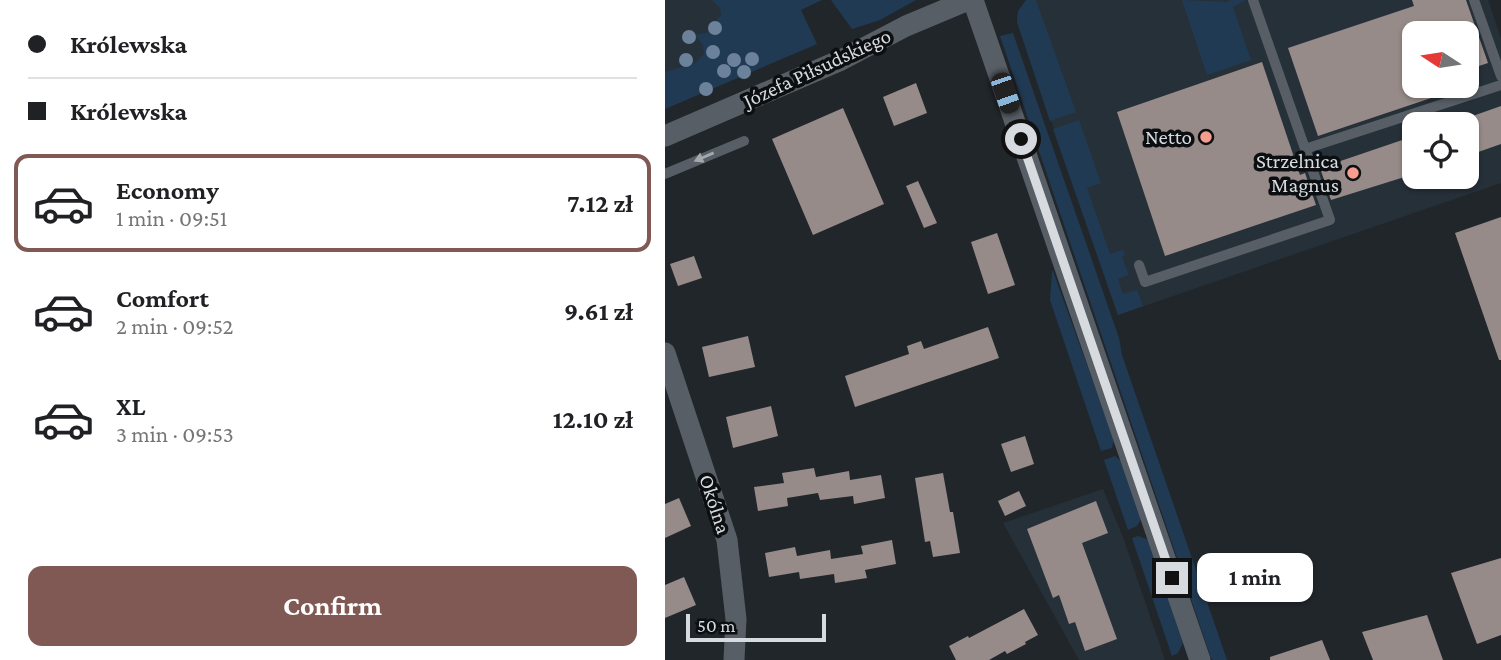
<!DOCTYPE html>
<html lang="en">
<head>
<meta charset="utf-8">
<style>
	:root { --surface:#fff; --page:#f2f2f2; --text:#202124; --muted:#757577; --line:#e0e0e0; --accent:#805954 }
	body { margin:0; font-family:"Crimson Pro",serif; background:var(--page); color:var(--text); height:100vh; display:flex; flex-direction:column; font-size:26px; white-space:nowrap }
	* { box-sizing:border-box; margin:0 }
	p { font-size:23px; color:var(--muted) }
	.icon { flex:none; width:38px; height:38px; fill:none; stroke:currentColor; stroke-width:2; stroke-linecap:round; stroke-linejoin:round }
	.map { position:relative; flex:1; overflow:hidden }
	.drawer { display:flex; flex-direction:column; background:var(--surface); width:665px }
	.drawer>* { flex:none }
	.hud { display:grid; align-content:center; height:154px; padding:0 28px; background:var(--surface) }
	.needle { width:46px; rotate:282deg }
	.buttons { position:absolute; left:737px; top:21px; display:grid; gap:14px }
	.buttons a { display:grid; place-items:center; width:77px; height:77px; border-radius:14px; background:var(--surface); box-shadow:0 2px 5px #0004; font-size:35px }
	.scale { position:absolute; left:21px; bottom:18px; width:140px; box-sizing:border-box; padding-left:7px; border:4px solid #d7dbdf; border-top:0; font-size:19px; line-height:24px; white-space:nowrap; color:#d7dbdf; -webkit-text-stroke:5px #0c0f11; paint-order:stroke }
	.end { position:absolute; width:32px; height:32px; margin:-16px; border:9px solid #d7dbdf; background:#111; box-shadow:0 0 0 4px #111 }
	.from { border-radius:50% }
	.bubble { position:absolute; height:49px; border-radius:14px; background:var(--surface); box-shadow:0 2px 5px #0004; font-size:23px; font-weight:700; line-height:49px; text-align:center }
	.car { position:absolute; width:21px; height:42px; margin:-21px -10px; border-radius:9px; box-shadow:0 0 5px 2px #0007; background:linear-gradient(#222 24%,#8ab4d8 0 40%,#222 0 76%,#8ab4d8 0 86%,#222 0) }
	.hud b { display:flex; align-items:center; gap:24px; height:66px; font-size:26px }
	.hud b+b { border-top:2px solid var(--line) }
	.hud i { width:18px; height:18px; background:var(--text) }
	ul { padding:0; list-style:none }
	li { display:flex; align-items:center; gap:21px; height:98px; margin:0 14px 10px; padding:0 14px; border:4px solid transparent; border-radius:14px }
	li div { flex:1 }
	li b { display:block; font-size:26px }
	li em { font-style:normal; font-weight:700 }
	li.selected { border-color:var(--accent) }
	li>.icon { width:63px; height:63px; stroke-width:1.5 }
	.cta { display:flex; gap:14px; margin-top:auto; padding:14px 28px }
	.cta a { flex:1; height:80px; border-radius:14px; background:var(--accent); color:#fff; font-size:28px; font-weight:700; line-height:80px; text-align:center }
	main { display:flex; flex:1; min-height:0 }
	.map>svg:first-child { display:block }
	.built { fill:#263039; fill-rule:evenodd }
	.green { fill:#213a53 }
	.building { fill:#968b89 }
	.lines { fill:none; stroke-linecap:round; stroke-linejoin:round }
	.lane { stroke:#585e65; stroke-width:10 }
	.street { stroke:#585e65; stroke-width:21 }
	.secondary { stroke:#585e65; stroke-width:21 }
	.tree { fill:#6b829a }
	.oneway { fill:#a4a9ae }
	.route { stroke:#d7dbdf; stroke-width:9 }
	.poi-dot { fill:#f59d8f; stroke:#0c0f11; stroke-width:2.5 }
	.labels { text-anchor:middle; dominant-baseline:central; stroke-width:7; stroke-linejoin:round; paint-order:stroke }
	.street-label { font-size:21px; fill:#d7dbdf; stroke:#0c0f11 }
	.poi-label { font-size:21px; fill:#d7dbdf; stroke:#0c0f11; text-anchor:end }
</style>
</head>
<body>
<main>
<section class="drawer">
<div class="hud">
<b><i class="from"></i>Królewska</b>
<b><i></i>Królewska</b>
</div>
<ul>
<li class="selected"><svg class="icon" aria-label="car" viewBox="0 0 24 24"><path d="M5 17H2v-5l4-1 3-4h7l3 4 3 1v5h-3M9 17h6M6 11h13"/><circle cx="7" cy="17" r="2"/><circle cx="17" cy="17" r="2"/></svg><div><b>Economy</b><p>1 min · 09:51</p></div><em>7.12 zł</em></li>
<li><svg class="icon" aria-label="car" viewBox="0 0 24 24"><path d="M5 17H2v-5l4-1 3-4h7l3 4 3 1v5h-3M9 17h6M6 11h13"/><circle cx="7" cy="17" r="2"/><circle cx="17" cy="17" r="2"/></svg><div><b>Comfort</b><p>2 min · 09:52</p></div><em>9.61 zł</em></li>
<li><svg class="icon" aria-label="car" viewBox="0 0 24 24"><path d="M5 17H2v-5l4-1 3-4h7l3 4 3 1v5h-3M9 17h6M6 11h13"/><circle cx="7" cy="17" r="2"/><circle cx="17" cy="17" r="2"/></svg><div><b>XL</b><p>3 min · 09:53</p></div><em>12.10 zł</em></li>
</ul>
<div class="cta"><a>Confirm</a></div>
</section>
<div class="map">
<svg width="836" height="660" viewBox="0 0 836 660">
	<rect width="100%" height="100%" fill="#21262b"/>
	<path class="built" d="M0,0H58L93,69L0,109Z
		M361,0H823L836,39V183L453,315L352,22L353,11ZM749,33H802V86H749ZM749,124H802V177H749Z
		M438,489L458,537L500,660H414L338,523Z"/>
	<path class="green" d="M47,0H157L136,10L152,44L0,109V72L30,63L39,54L38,45L30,35L42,33L56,15L55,8Z
		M166,0H251L215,20L187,29Z
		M361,0H371L411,112L385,121L352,22L353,11Z
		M517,0L563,2L564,0H581L568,7L586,60L542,75Z
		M348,33L454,338L457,355L562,660H548L546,658L335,36Z
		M414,120L436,183L422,188L445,254L458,250L460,255L457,257L464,275L453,279L458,294L472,290L478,306L453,315L388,129Z
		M387,271H388L449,440L447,448L436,451L385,300Z
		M450,456L456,461L476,519L472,526L463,530L439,460Z
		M473,536L484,540L518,643L513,653L507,656L467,538Z"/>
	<path class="building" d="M747,0H801L823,63L802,70V33H749V86H795L796,88L653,136L623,48L749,6Z
		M597,62L635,175L640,173L651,205L500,256L452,112Z
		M251,83L262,113L229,126L218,97Z
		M836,106V144L802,156V118Z
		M178,108L219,204L148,235L107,139Z
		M749,136V174L666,200L655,168Z
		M253,181L272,223L259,228L241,186Z
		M836,217V360H834L790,233Z
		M332,233L350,285L323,294L306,242Z
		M29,256L37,278L13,286L5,264Z
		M323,327L334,358L190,407L180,376L244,354L242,346L256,341L259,349Z
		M83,336L90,367L44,377L37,347Z
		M106,406L113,436L68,448L61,417Z
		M360,436L369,464L346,472L336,444Z
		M149,468L151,477L184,471L185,480L216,475L220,498L189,504L188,496L155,500L153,493L122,498L123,506L93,511L89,487L119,483L117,473Z
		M278,473L285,512H288L295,553L268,557L265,541L260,542L250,478Z
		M354,491L361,506L340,516L333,501Z
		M14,498L26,526L0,538V504Z
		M431,501L443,533L417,543L452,639L420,651L410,622L404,624L394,595L388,598L362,529Z
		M227,540L231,564L200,570L202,578L170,583L169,574L135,579L134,572L104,577L100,553L130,547L132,556L165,550L166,559L198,554L196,546Z
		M836,558V635L812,644L786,573Z
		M19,577L31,605L0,618V585Z
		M359,609L373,635L360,642L361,644L342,654L340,651L324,660H291L284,646L303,636L304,638Z
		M762,615L778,660H708L697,632Z
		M657,640L665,660H605V657Z"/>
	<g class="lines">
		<path class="lane" d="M809,0L836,76
			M640,149L836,85
			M0,174L79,141
			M474,265L480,282L665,220L588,0"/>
		<path class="street" d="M0,353L62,540L71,619L69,660"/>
		<path class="secondary" d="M308,0L535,660
			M0,136L176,60L241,26L303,0"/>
	</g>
	<g class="tree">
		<circle cx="50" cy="28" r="7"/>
		<circle cx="24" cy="37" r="7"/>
		<circle cx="48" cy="52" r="7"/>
		<circle cx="87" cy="59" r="7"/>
		<circle cx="21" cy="60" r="7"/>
		<circle cx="69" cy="60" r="7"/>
		<circle cx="59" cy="71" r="7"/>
		<circle cx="79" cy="72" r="7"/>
		<circle cx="41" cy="89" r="7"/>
	</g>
	<defs><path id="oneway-solid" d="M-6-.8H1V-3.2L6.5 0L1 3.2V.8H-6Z" transform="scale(1.75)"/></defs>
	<use class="oneway" href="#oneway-solid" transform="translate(39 157) rotate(157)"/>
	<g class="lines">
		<path class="route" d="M356,139L507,578"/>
	</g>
	<g class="poi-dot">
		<circle cx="541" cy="137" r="7"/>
		<circle cx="688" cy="173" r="7"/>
	</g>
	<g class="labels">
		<g class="street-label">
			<text transform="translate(152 68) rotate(-25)">Józefa Piłsudskiego</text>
			<text transform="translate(50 504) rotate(72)">Okólna</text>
		</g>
		<g class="poi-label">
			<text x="527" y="137">Netto</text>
			<text x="674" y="161">Strzelnica<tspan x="674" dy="24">Magnus</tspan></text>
		</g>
	</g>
</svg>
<div class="buttons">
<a><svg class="needle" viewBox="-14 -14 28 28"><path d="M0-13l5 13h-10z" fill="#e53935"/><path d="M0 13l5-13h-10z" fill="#757577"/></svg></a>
<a><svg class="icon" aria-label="locate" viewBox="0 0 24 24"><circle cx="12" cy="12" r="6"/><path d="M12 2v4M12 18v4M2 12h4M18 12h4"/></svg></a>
</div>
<div class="scale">50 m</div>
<i class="end from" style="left:356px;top:139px"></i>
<i class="end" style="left:507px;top:578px"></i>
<div class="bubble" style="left:532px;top:553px;width:116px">1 min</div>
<i class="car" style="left:340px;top:93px;rotate:161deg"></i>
</div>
</main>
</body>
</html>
